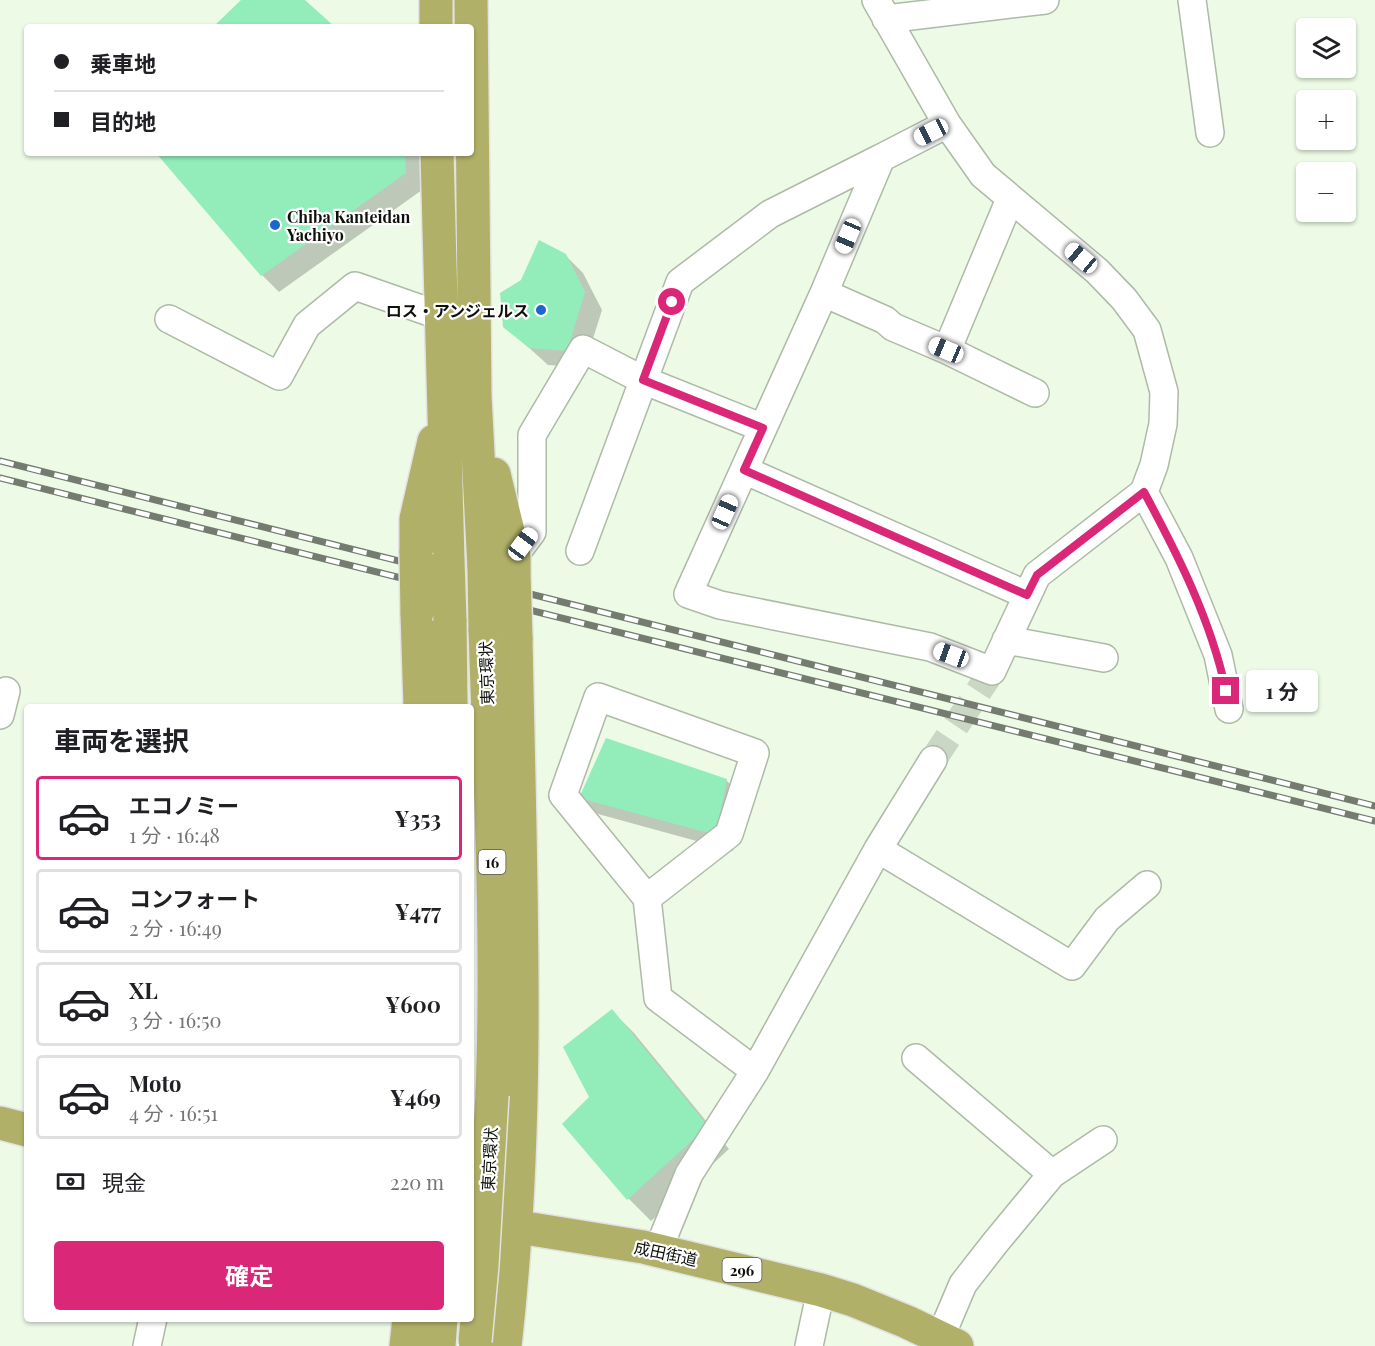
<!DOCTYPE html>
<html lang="ja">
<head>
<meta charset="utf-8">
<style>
	:root { --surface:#fff; --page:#f6f6f6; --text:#202124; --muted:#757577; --line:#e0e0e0; --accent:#db2777 }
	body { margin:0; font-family:"Playfair Display","Noto Sans JP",serif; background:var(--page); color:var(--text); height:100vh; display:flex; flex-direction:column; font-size:22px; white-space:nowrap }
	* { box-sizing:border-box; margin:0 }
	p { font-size:20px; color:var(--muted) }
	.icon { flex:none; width:33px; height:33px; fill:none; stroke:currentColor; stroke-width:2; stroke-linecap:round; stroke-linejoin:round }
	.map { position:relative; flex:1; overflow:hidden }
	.details { position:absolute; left:24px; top:704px; width:450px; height:618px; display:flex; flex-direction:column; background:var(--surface); border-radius:6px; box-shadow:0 2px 4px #0004 }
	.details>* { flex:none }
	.guide { position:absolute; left:24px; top:24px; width:450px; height:132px; border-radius:6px; box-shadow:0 2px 4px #0004; display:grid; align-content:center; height:132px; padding:0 30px; background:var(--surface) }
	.fabs { position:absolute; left:1296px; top:18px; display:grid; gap:12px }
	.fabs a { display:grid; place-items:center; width:60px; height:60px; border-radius:6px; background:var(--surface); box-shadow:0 2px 4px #0004; font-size:30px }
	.end { position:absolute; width:27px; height:27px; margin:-14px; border:8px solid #db2777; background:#fff; box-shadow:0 0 0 3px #fff }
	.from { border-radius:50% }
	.bubble { position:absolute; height:42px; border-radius:6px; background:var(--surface); box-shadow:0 2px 4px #0004; font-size:20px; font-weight:700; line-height:42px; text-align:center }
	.car { position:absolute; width:18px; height:36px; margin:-18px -9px; border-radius:8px; box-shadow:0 0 4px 2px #0007; background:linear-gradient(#fff 24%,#345 0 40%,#fff 0 76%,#345 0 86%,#fff 0) }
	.guide b { display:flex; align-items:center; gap:21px; height:57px; font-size:22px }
	.guide b+b { border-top:2px solid var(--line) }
	.guide i { width:15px; height:15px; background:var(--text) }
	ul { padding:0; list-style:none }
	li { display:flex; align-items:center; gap:18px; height:84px; margin:0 12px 9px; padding:0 18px; border:3px solid var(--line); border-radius:6px }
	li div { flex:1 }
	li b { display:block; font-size:22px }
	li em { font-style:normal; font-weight:700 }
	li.current { border-color:var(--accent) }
	li>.icon { width:54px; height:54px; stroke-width:1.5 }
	h2 { padding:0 30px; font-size:27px; line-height:72px }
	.pay { display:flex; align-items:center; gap:15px; height:66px; padding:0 30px; font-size:22px }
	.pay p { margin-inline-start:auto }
	.action { display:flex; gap:12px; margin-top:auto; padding:12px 30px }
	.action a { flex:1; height:69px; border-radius:6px; background:var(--accent); color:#fff; font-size:24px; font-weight:700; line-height:69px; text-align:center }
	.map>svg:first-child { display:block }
	.shadow { fill:#0003 }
	.building { fill:#92edbb }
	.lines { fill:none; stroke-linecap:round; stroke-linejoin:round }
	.minor-tunnel { stroke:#cbd7c5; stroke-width:27; stroke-dasharray:27 14; stroke-linecap:butt }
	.minor-casing { stroke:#aebaa6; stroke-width:30 }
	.highway-casing { stroke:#e2e2e2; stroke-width:36 }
	.minor { stroke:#fff; stroke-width:27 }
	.highway { stroke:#b0b068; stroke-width:33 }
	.rail-casing { stroke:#737c6f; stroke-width:7 }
	.rail { stroke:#fff; stroke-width:4.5; stroke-dasharray:14; stroke-linecap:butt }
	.highway-bridge-casing { stroke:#e2e2e2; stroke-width:36; stroke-linecap:butt }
	.highway-bridge { stroke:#b0b068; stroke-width:33 }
	.route { stroke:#db2777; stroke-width:8 }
	.poi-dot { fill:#1d65d1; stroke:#fff; stroke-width:2 }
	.labels { text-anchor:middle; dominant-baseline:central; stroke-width:4.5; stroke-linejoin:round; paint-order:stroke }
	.shield { fill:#fff; stroke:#565854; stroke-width:1.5 }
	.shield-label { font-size:15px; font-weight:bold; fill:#0d110a }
	.poi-label { font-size:16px; font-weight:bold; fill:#0d110a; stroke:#fff; text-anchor:start }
	.street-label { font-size:16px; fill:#0d110a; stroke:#fff }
</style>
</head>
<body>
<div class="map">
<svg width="1375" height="1346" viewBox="0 0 1375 1346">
	<rect width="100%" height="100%" fill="#edfae6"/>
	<path class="shadow" d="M158,153H421L422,190L279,292L262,275Z
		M565,255L583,273L602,310L584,367L548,365L505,326Z
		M726,780L744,798L733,851L598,814L581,797Z
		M612,1011L634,1033L729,1149L651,1221L629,1199L564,1124L591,1097Z"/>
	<path class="building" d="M241,0H305L335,27H213Z
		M156,153H405L406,173L261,276Z
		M539,240L566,254L585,292L567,351L529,348L503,327L500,293L521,280Z
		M606,738L727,779L716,835L579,798Z
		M612,1009L708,1126L627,1200L562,1124L589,1097L563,1047Z"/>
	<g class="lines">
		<path class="minor-tunnel" d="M933,760L992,671"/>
		<defs>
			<path id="minor" d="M876,0L947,124L983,175L1097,271L1124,299L1147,330L1164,392L1163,424L1154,465L1144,492L1037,575L992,671L930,647L720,605L688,594L824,293L881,158L947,124
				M1192,0L1210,133
				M886,19L1045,0
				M824,293L885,320L893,327L947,350L1035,393
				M169,319L279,376L307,325L355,286L441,316
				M947,350L1010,199
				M744,470L1027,595
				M1144,492L1179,558L1218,655L1229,709
				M580,551L680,282L770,214L881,158
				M514,556L532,532V435L583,349L643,380L763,428
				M1006,640L1104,658
				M0,715L6,691
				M878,849L1072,966L1107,919L1147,885
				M647,898L729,834L755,753L598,697L563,795L647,898L658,998L755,1071
				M916,1058L1052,1174
				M658,1250L689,1174L755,1071L878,849L933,760
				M940,1338L963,1284L995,1243L1052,1174L1103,1140
				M147,1346L153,1318
				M809,1346L821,1290"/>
			<path id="highway" d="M436,0V27
				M471,0L475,396L484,568
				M437,153L448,561
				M494,474L514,556V574
				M416,553V519L434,441
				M417,613L420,706
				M450,620L451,706
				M485,629C490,784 498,940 492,1095
				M0,1123L27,1130
				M494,1223L643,1247L821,1290L853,1300L907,1322L957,1346
				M406,1346L409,1318
				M439,1346L441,1318
				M505,1346C532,1111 520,873 516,637"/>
		</defs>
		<use href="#minor" class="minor-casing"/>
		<use href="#highway" class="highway-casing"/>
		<use href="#minor" class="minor"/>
		<use href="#highway" class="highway"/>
		<defs>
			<path id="rail" d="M0,461L1375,806
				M0,478L1375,821"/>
		</defs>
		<use href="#rail" class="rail-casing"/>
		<use href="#rail" class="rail"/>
		<defs>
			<path id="highway-bridge" d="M416,553L417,613
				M448,561L450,620
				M484,568L485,629
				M514,574L516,637
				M475,1341L482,1265L492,1095"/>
		</defs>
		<use href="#highway-bridge" class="highway-bridge-casing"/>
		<use href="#highway-bridge" class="highway-bridge"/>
	</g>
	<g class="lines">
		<path class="route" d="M672,302L643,380L763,428L744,470L1027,595L1037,575L1144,492C1178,555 1211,620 1226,691"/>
	</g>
	<g class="poi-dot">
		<circle cx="275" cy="225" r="6"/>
		<circle cx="541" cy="310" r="6"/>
	</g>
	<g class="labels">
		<g class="shield">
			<rect x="478.5" y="850" width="27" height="24" rx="4.5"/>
			<rect x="722.5" y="1258" width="39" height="24" rx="4.5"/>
		</g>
		<g class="shield-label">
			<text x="492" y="862">16</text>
			<text x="742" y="1270">296</text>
		</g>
		<g class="poi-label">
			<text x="287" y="216">Chiba Kanteidan<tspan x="287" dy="18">Yachiyo</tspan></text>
			<text x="529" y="310" text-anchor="end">ロス・アンジェルス</text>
		</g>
		<g class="street-label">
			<text transform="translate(486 673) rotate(-92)">東京環状</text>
			<text transform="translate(489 1159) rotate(-87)">東京環状</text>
			<text transform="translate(666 1253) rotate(12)">成田街道</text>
		</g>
	</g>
</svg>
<div class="fabs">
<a><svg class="icon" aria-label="layers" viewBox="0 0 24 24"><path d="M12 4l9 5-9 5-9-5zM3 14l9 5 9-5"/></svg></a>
<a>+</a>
<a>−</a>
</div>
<i class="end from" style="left:672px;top:302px"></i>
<i class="end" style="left:1226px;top:691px"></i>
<div class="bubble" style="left:1246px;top:670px;width:72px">1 分</div>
<i class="car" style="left:931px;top:132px;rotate:243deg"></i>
<i class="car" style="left:848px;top:236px;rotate:203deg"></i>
<i class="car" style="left:1081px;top:258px;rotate:310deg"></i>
<i class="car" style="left:946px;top:350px;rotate:293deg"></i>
<i class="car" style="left:725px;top:512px;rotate:24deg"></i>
<i class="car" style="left:523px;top:544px;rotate:37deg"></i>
<i class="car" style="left:951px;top:655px;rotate:290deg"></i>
<div class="guide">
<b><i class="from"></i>乗車地</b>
<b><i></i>目的地</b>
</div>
<section class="details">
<h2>車両を選択</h2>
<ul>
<li class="current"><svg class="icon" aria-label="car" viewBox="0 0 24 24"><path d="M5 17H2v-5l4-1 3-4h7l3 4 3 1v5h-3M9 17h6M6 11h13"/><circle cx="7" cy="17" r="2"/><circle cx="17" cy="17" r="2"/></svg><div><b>エコノミー</b><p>1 分 · 16:48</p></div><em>¥353</em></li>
<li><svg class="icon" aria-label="car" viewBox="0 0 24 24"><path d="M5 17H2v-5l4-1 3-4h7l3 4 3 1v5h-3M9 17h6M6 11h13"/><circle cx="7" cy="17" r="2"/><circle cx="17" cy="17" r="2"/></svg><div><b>コンフォート</b><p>2 分 · 16:49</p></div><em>¥477</em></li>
<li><svg class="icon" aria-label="car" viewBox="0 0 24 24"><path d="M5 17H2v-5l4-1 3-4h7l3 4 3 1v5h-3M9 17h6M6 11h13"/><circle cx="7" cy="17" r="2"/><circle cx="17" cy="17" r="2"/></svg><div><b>XL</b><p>3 分 · 16:50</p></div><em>¥600</em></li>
<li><svg class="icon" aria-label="car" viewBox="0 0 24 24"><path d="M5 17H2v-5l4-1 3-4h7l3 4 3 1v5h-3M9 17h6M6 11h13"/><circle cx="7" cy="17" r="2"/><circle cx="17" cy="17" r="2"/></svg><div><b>Moto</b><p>4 分 · 16:51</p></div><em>¥469</em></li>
</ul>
<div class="pay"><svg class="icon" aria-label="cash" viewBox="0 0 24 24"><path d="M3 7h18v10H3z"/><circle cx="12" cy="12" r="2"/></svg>現金<p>220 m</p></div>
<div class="action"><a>確定</a></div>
</section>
</div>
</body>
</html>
